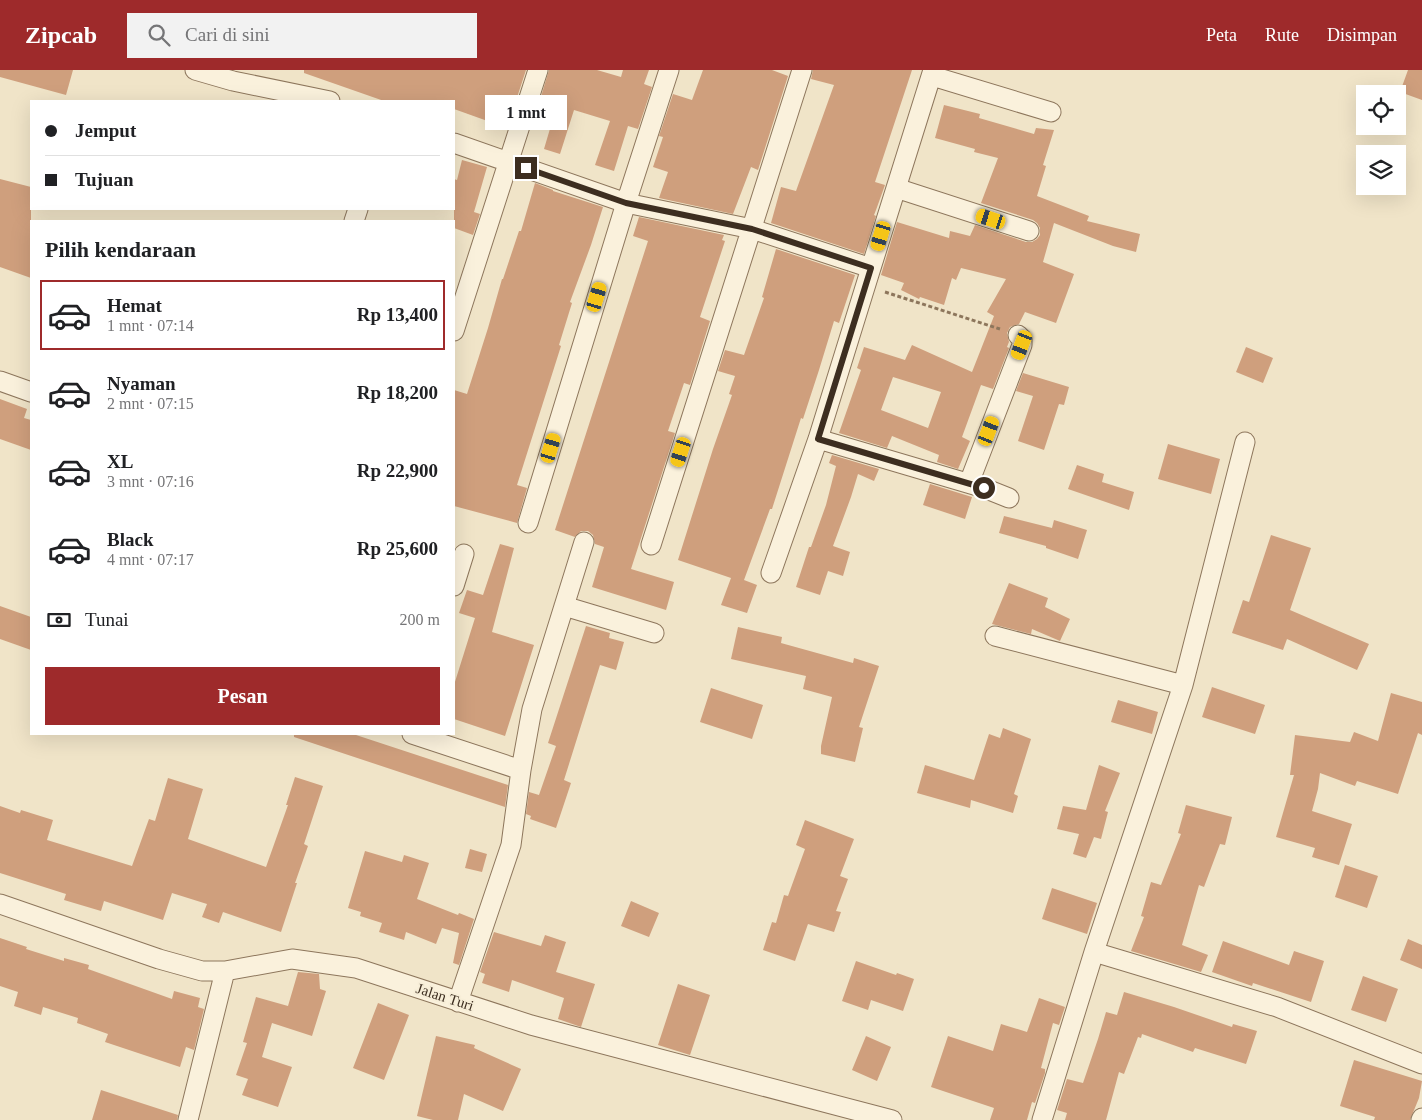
<!DOCTYPE html>
<html lang="id">
<head>
<meta charset="utf-8">
<style>
	:root { --surface:#fff; --page:#f2f2f2; --text:#202124; --muted:#757577; --line:#e0e0e0; --accent:#9e2a2b }
	body { margin:0; font-family:Georgia,serif; background:var(--page); color:var(--text); height:100vh; display:flex; flex-direction:column; font-size:19px; white-space:nowrap }
	* { box-sizing:border-box; margin:0 }
	p { font-size:16px; color:var(--muted) }
	.icon { flex:none; width:28px; height:28px; fill:none; stroke:currentColor; stroke-width:2; stroke-linecap:round; stroke-linejoin:round }
	.map { position:relative; flex:1; overflow:hidden }
	.drawer { position:absolute; left:30px; top:150px; width:425px; height:515px; display:flex; flex-direction:column; background:var(--surface); border-radius:0px; box-shadow:0 5px 20px #0002 }
	.drawer>* { flex:none }
	.hud { position:absolute; left:30px; top:30px; width:425px; height:110px; border-radius:0px; box-shadow:0 5px 20px #0002; display:grid; align-content:center; height:110px; padding:0 15px; background:var(--surface) }
	.controls { position:absolute; left:1356px; top:15px; display:grid; gap:10px }
	.controls a { display:grid; place-items:center; width:50px; height:50px; border-radius:0px; background:var(--surface); box-shadow:0 5px 20px #0002; font-size:25px }
	.end { position:absolute; width:22px; height:22px; margin:-11px; border:6px solid #3d2e20; background:#fff; box-shadow:0 0 0 2px #fff }
	.from { border-radius:50% }
	.bubble { position:absolute; height:35px; border-radius:0px; background:var(--surface); box-shadow:0 5px 20px #0002; font-size:16px; font-weight:600; line-height:35px; text-align:center }
	.car { position:absolute; width:15px; height:30px; margin:-15px -8px; border-radius:6px; box-shadow:0 0 4px 1px #0007; background:linear-gradient(#f5c518 24%,#345 0 40%,#f5c518 0 76%,#345 0 86%,#f5c518 0) }
	.hud b { display:flex; align-items:center; gap:18px; height:48px; font-size:19px }
	.hud b+b { border-top:1px solid var(--line) }
	.hud i { width:12px; height:12px; background:var(--text) }
	ul { padding:0; list-style:none }
	li { display:flex; align-items:center; gap:15px; height:70px; margin:0 10px 8px; padding:0 5px; border:2px solid transparent; border-radius:0px }
	li div { flex:1 }
	li b { display:block; font-size:19px }
	li em { font-style:normal; font-weight:600 }
	li.current { border-color:var(--accent) }
	li>.icon { width:45px; height:45px; stroke-width:1.5 }
	h2 { padding:0 15px; font-size:22px; line-height:60px }
	.pay { display:flex; align-items:center; gap:12px; height:55px; padding:0 15px; font-size:19px }
	.pay p { margin-inline-start:auto }
	.primary-button { display:flex; gap:10px; margin-top:auto; padding:10px 15px }
	.primary-button a { flex:1; height:58px; border-radius:0px; background:var(--accent); color:#fff; font-size:20px; font-weight:600; line-height:58px; text-align:center }
	header { display:flex; align-items:center; gap:30px; box-sizing:border-box; height:70px; padding:0 25px; background:var(--accent); color:#fff }
	header strong { font-size:24px }
	nav { display:flex; gap:28px; margin-inline-start:auto; font-size:18px }
	.search { width:350px; height:45px; background:var(--page); display:flex; align-items:center; gap:12px; box-sizing:border-box; padding:0 18px; border-radius:0px; color:var(--muted); font-size:19px }
	.map>svg:first-child { display:block }
	.building { fill:#cf9f7d; fill-rule:evenodd }
	.lines { fill:none; stroke-linecap:round; stroke-linejoin:round }
	.street-casing { stroke:#8d765c; stroke-width:21 }
	.path { stroke:#8d765c; stroke-width:3; stroke-dasharray:4 2.5; stroke-linecap:butt }
	.street { stroke:#faf1dc; stroke-width:19 }
	.route { stroke:#3d2e20; stroke-width:6 }
	.labels { text-anchor:middle; dominant-baseline:central; stroke-width:4; stroke-linejoin:round; paint-order:stroke }
	.street-label { font-size:15px; fill:#3d2e20; stroke:#f7eed8 }
</style>
</head>
<body>
<header>
<strong>Zipcab</strong>
<div class="search"><svg class="icon" aria-label="search" viewBox="0 0 24 24"><circle cx="10" cy="10" r="6"/><path d="M15 15l6 6"/></svg>Cari di sini</div>
<nav><a>Peta</a><a>Rute</a><a>Disimpan</a></nav>
</header>
<div class="map">
<svg width="1422" height="1050" viewBox="0 0 1422 1050">
	<rect width="100%" height="100%" fill="#f0e4c8"/>
	<path class="building" d="M0,0H73L66,25L0,7Z
		M304,0H526L507,58L454,39V31H384L304,3Z
		M549,0H597L621,7L623,0H649L644,14L652,17L638,59L628,56L614,101L595,95L610,51L574,40L560,84L544,79L557,35L540,30Z
		M703,0H772L788,6L758,100L751,97L733,144L659,128L668,102L653,97L663,67L659,66L673,24L692,30Z
		M813,0H912L875,112L885,115L876,140L874,145L876,146L864,184L771,153L781,117L796,121L834,15L811,9Z
		M1408,0H1422V30L1400,22Z
		M944,35L980,44L979,48L1034,64L1036,58L1054,60L1043,95L1046,96L1037,126L1089,146L1087,151L1140,164L1136,182L1113,176L1054,153L1043,192L1074,204L1056,253L1025,242L1019,254L1010,257L1007,263L1009,272L1007,277L1009,278L993,319L981,315L962,367L970,371L958,399L937,392L939,385L892,366L887,378L839,363L861,300L857,298L864,277L905,290L912,275L972,302L994,246L987,242L1006,209L961,198L956,210L952,208L944,235L920,227L919,229L901,220L904,213L881,205L897,152L949,168L950,161L970,166L975,155L1026,172H1032L1037,169L1040,165V158L1037,153L1033,150L981,133L998,88L974,82L975,79L935,68ZM893,307L941,322L928,358L881,340Z
		M462,90L487,97L474,142L480,144L473,165L454,158V109L457,110Z
		M0,109L31,117V208L0,197Z
		M535,113L553,120V121L603,137L591,175L570,232L572,233L559,275L561,276L517,415L527,418L517,453L454,436V320L467,324L488,258L502,209H503L519,161H521Z
		M639,147L724,165L722,170L725,171L700,247L710,251L690,315L684,313L668,361L675,363L631,499L674,512L666,540L592,517L604,477L595,474L593,465L588,461H581L575,467L555,460L648,171L633,166Z
		M776,179L855,205L839,253L834,251L819,300L803,349L801,348L772,439H770L744,510L757,515L747,543L721,535L731,508L678,490L713,379L732,325L729,324L735,306L718,301L725,280L744,285L764,228L762,227Z
		M1246,277L1273,288L1263,313L1236,302Z
		M1023,303L1069,317L1064,335L1059,334L1044,380L1018,371L1033,326L1016,321Z
		M0,329L27,339L24,348L31,350V380L0,369Z
		M1168,374L1220,389L1211,424L1158,409Z
		M832,385L879,399L874,411L858,404L851,427L833,476L850,482L843,506L828,501L820,525L796,517L809,477H811L826,435L836,396L829,393Z
		M1077,395L1104,404L1102,412L1134,422L1129,440L1068,419Z
		M930,414L972,427L965,449L923,435Z
		M1004,446L1052,458L1054,450L1087,460L1078,489L1046,478V476L999,463Z
		M1271,465L1311,478L1290,540L1369,574L1357,600L1287,569L1283,580L1232,563L1243,530L1249,532Z
		M500,474L514,478L492,562L534,575L505,666L454,649V615L475,548L459,543L467,520L483,525Z
		M1009,513L1048,528L1045,537L1070,549L1060,571L1032,559L1031,564L992,554Z
		M0,536L31,547V580L0,569Z
		M586,556L610,563L609,568L624,572L616,600L600,595L564,710L571,713L556,758L530,749L531,746L526,744L529,722L539,725L556,676L548,673Z
		M738,557L782,567L781,573L853,593L854,588L879,596L859,657L863,658L855,692L821,684V676L832,627L803,619L806,606L731,589Z
		M1212,617L1265,635L1255,664L1202,647Z
		M711,618L763,635L752,669L700,652Z
		M1391,623L1422,632V665L1418,663L1398,724L1357,711L1355,716L1320,703L1318,719L1312,741L1352,754L1339,795L1312,787L1315,778L1276,767L1294,705H1290L1295,665L1350,672L1354,662L1378,671Z
		M1118,630L1158,642L1152,664L1111,652Z
		M1003,658L1031,669L1014,724L1018,726L1013,743L971,730L970,738L917,723L925,695L974,710L989,664L1000,668Z
		M294,664H353L508,715L505,737L294,667Z
		M1099,695L1120,703L1105,741L1108,742L1101,769L1094,767L1086,788L1073,784L1079,764L1057,759L1063,736L1086,740Z
		M295,707L323,716L304,774L308,776L295,813H297L281,862L223,842L219,853L202,847L207,834L172,823L163,850L104,831L101,841L64,830L66,824L0,803V736L20,743L21,740L53,750L47,770L132,796L149,749L155,751L168,708L203,719L188,769L266,797L288,735H286Z
		M1186,735L1232,747L1225,775L1220,774L1204,817L1199,815L1182,875L1208,885L1201,902L1131,881L1144,847L1141,846L1151,812L1161,815L1181,764L1178,763Z
		M805,750L854,769L840,806L848,809L836,841L841,842L834,862L808,854L795,891L763,880L772,852L776,853L784,825L788,826L805,779L796,775Z
		M470,779L487,784L482,802L465,798Z
		M365,781L402,792L404,785L429,793L417,829L458,845L459,843L474,849L459,895L453,893L459,863L442,858L436,874L406,862L404,870L379,862L382,853L360,846L361,842L348,838Z
		M1345,795L1378,806L1367,838L1335,827Z
		M1052,818L1097,833L1087,864L1042,849Z
		M631,831L659,843L649,867L621,856Z
		M494,862L541,876L545,865L566,872L556,902L595,914L581,957L558,949L564,928L512,910L509,922L482,913L485,904L480,902Z
		M0,868L27,877L26,879L64,891V888L89,895L88,899L172,929L174,921L200,928L198,937L204,939L194,980L186,977L180,997L105,972L108,964L77,953L78,948L43,937L41,945L14,936L18,922L0,916Z
		M1408,869L1422,875V899L1400,890Z
		M1223,871L1289,895L1294,881L1324,891L1311,932L1253,913L1252,916L1212,902Z
		M856,891L896,905L897,903L914,909L903,941L871,930L868,940L842,931Z
		M298,902L319,904L320,919L326,921L312,966L272,953L262,987L292,997L278,1037L242,1025L248,1009L236,1005L247,973L243,972L256,927L288,936Z
		M1363,906L1398,919L1386,952L1351,940Z
		M678,914L710,925L690,985L658,975Z
		M1124,922L1174,937L1232,957L1233,954L1257,961L1246,994L1195,978L1193,982L1142,964L1141,968L1138,967L1124,1004L1119,1002L1106,1050H1065L1067,1043L1057,1040L1067,1009L1083,1013L1098,969L1106,942L1117,945Z
		M1039,928L1065,937L1059,955L1053,953L1041,998L1045,999V1003L1035,1033L1032,1032L1027,1050H990L994,1038L931,1017L948,966L993,981L1001,954L1027,962Z
		M378,933L409,945L384,1010L353,998Z
		M436,966L475,975L474,978L521,999L503,1041L464,1024L458,1050H433L417,1046Z
		M866,966L891,977L877,1011L852,1000Z
		M1354,990L1422,1011L1419,1028L1410,1050H1374L1375,1047L1340,1036Z
		M101,1020L178,1045L177,1050H92Z"/>
	<g class="lines">
		<defs>
			<path id="street" d="M195,0L233,11L330,31
				M932,6L1051,42
				M454,73L626,133L752,159L871,198L818,369L771,503
				M896,118L1029,161
				M354,151L358,139
				M871,198L933,0
				M454,261L538,0
				M0,311L31,322
				M818,369L984,418L1009,428
				M969,413L1022,275V269L1018,265
				M528,453L626,133L669,0
				M651,475L802,0
				M454,516L464,484
				M564,536L654,563
				M995,566L1183,615L1094,882L1042,1050
				M1183,615L1245,372
				M412,664L521,700
				M0,834L159,889L202,901H225L292,889L356,898L531,955L892,1050
				M1094,882L1277,937L1422,994
				M458,932L511,775L521,700L532,639L584,472
				M188,1050L225,901
				M1421,1050L1422,1048"/>
		</defs>
		<use href="#street" class="street-casing"/>
		<path class="path" d="M885,222L1000,259"/>
		<use href="#street" class="street"/>
	</g>
	<g class="lines">
		<path class="route" d="M526,98L626,133L752,159L871,198L818,369L984,418"/>
	</g>
	<g class="labels">
		<g class="street-label">
			<text transform="translate(445 927) rotate(18)">Jalan Turi</text>
		</g>
	</g>
</svg>
<div class="controls">
<a><svg class="icon" aria-label="locate" viewBox="0 0 24 24"><circle cx="12" cy="12" r="6"/><path d="M12 2v4M12 18v4M2 12h4M18 12h4"/></svg></a>
<a><svg class="icon" aria-label="layers" viewBox="0 0 24 24"><path d="M12 4l9 5-9 5-9-5zM3 14l9 5 9-5"/></svg></a>
</div>
<i class="end from" style="left:984px;top:418px"></i>
<i class="end" style="left:526px;top:98px"></i>
<div class="bubble" style="left:485px;top:25px;width:82px">1 mnt</div>
<i class="car" style="left:991px;top:149px;rotate:288deg"></i>
<i class="car" style="left:881px;top:166px;rotate:197deg"></i>
<i class="car" style="left:597px;top:227px;rotate:17deg"></i>
<i class="car" style="left:1022px;top:275px;rotate:201deg"></i>
<i class="car" style="left:989px;top:361px;rotate:21deg"></i>
<i class="car" style="left:551px;top:378px;rotate:17deg"></i>
<i class="car" style="left:681px;top:382px;rotate:198deg"></i>
<div class="hud">
<b><i class="from"></i>Jemput</b>
<b><i></i>Tujuan</b>
</div>
<section class="drawer">
<h2>Pilih kendaraan</h2>
<ul>
<li class="current"><svg class="icon" aria-label="car" viewBox="0 0 24 24"><path d="M5 17H2v-5l4-1 3-4h7l3 4 3 1v5h-3M9 17h6M6 11h13"/><circle cx="7" cy="17" r="2"/><circle cx="17" cy="17" r="2"/></svg><div><b>Hemat</b><p>1 mnt · 07:14</p></div><em>Rp 13,400</em></li>
<li><svg class="icon" aria-label="car" viewBox="0 0 24 24"><path d="M5 17H2v-5l4-1 3-4h7l3 4 3 1v5h-3M9 17h6M6 11h13"/><circle cx="7" cy="17" r="2"/><circle cx="17" cy="17" r="2"/></svg><div><b>Nyaman</b><p>2 mnt · 07:15</p></div><em>Rp 18,200</em></li>
<li><svg class="icon" aria-label="car" viewBox="0 0 24 24"><path d="M5 17H2v-5l4-1 3-4h7l3 4 3 1v5h-3M9 17h6M6 11h13"/><circle cx="7" cy="17" r="2"/><circle cx="17" cy="17" r="2"/></svg><div><b>XL</b><p>3 mnt · 07:16</p></div><em>Rp 22,900</em></li>
<li><svg class="icon" aria-label="car" viewBox="0 0 24 24"><path d="M5 17H2v-5l4-1 3-4h7l3 4 3 1v5h-3M9 17h6M6 11h13"/><circle cx="7" cy="17" r="2"/><circle cx="17" cy="17" r="2"/></svg><div><b>Black</b><p>4 mnt · 07:17</p></div><em>Rp 25,600</em></li>
</ul>
<div class="pay"><svg class="icon" aria-label="cash" viewBox="0 0 24 24"><path d="M3 7h18v10H3z"/><circle cx="12" cy="12" r="2"/></svg>Tunai<p>200 m</p></div>
<div class="primary-button"><a>Pesan</a></div>
</section>
</div>
</body>
</html>
